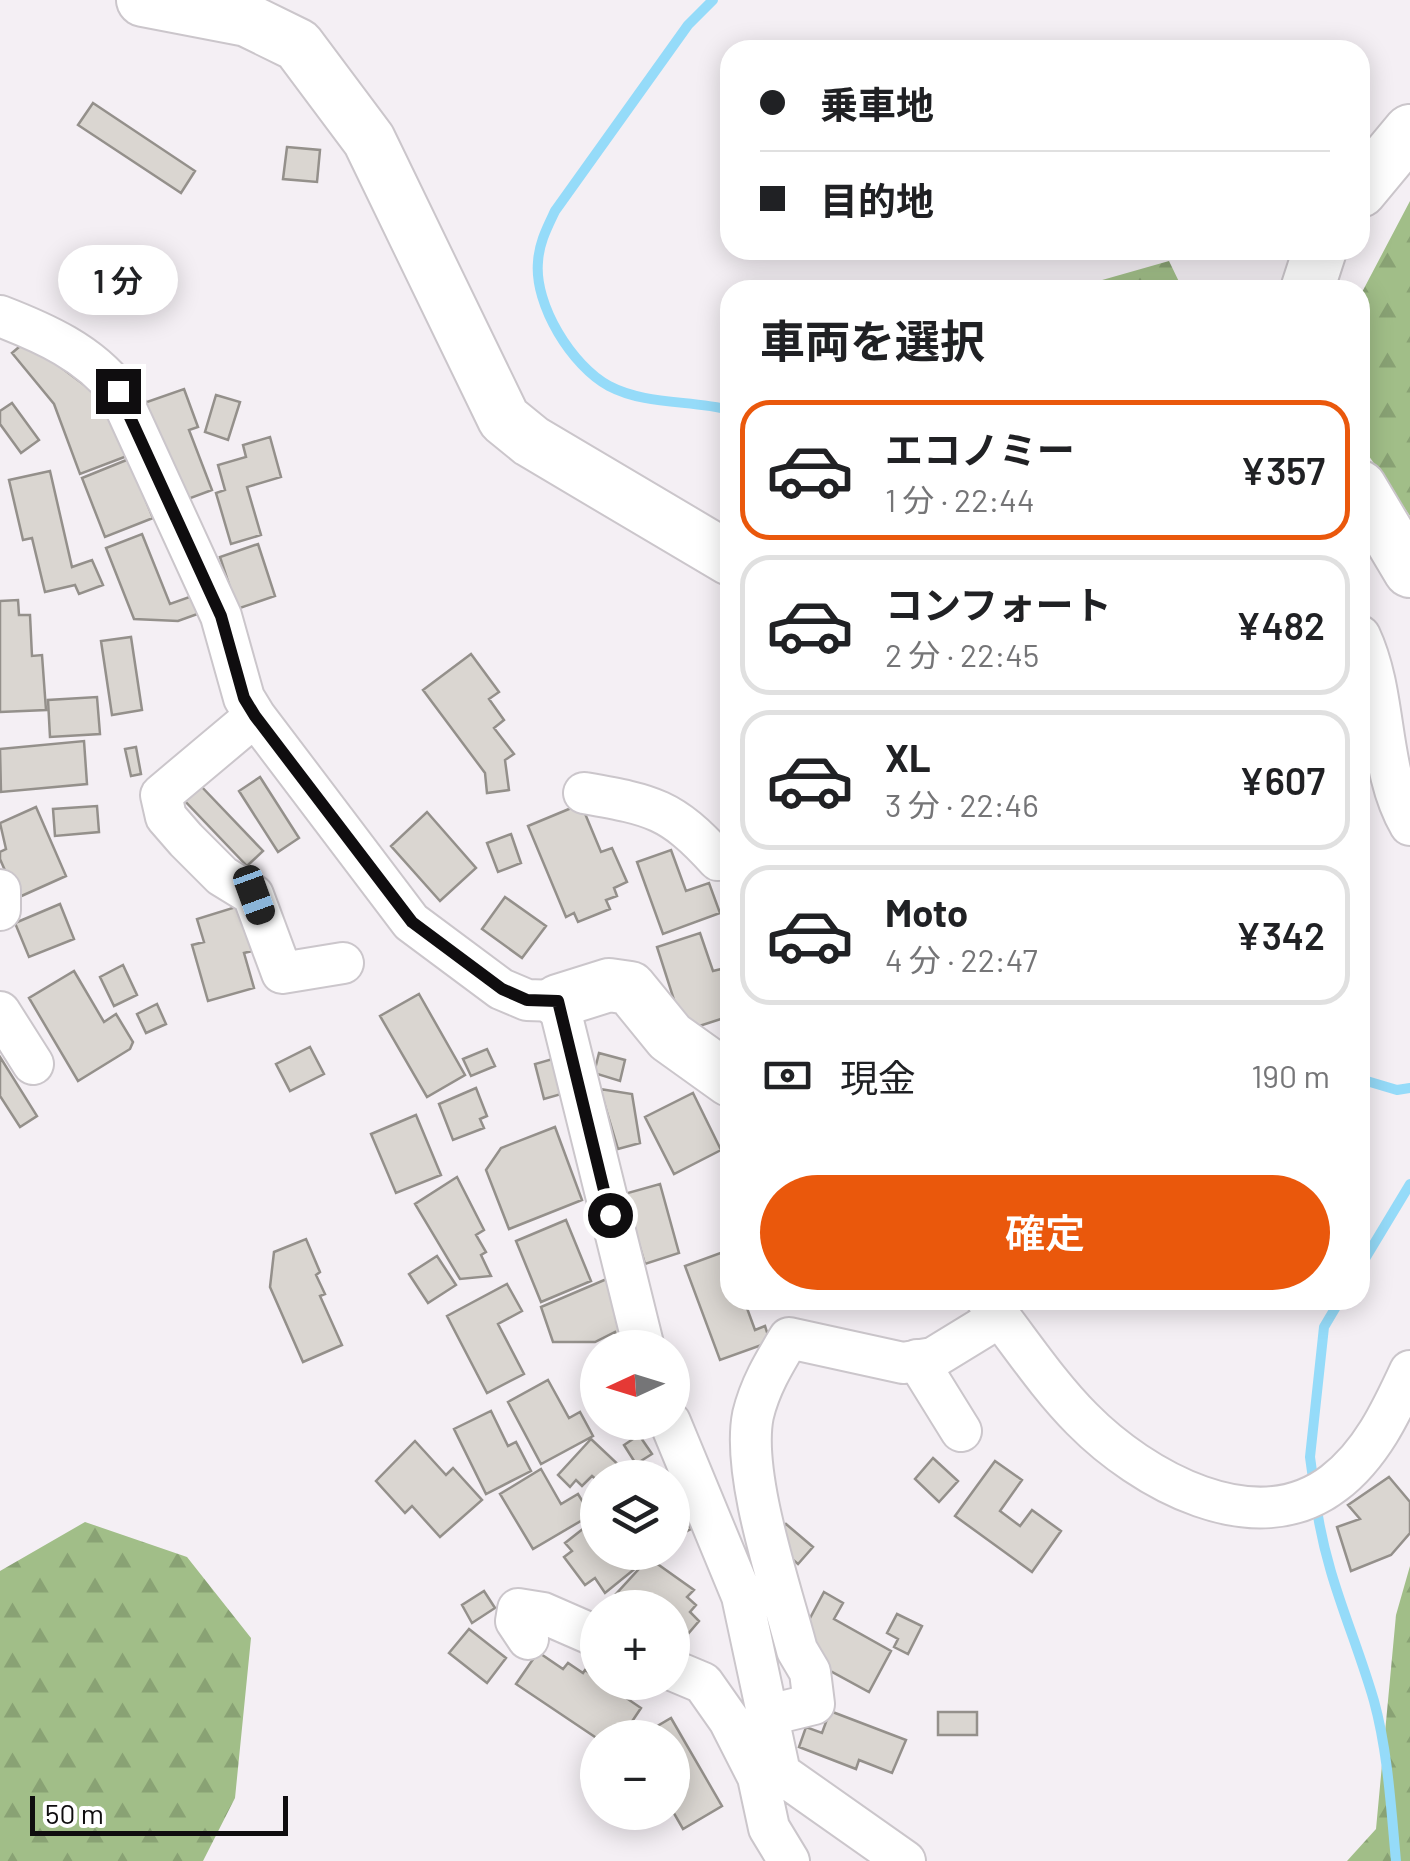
<!DOCTYPE html>
<html lang="ja">
<head>
<meta charset="utf-8">
<style>
	:root { --surface:#fff; --page:#f6f6f6; --text:#202124; --muted:#757577; --line:#e0e0e0; --accent:#ea580c }
	body { margin:0; font-family:Barlow,"Noto Sans JP",sans-serif; background:var(--page); color:var(--text); height:100vh; display:flex; flex-direction:column; font-size:38px; white-space:nowrap }
	* { box-sizing:border-box; margin:0 }
	p { font-size:32px; color:var(--muted) }
	.icon { flex:none; width:55px; height:55px; fill:none; stroke:currentColor; stroke-width:2; stroke-linecap:round; stroke-linejoin:round }
	.map { position:relative; flex:1; overflow:hidden }
	.details { position:absolute; left:720px; top:280px; width:650px; height:1030px; display:flex; flex-direction:column; background:var(--surface); border-radius:30px; box-shadow:0 5px 25px #0003 }
	.details>* { flex:none }
	.guide { position:absolute; left:720px; top:40px; width:650px; height:220px; border-radius:30px; box-shadow:0 5px 25px #0003; display:grid; align-content:center; height:220px; padding:0 40px; background:var(--surface) }
	.needle { width:65px; rotate:266deg }
	.fabs { position:absolute; left:580px; top:1330px; display:grid; gap:20px }
	.fabs a { display:grid; place-items:center; width:110px; height:110px; border-radius:50%; background:var(--surface); box-shadow:0 5px 25px #0003; font-size:50px }
	.scale { position:absolute; left:30px; bottom:25px; width:258px; box-sizing:border-box; padding-left:10px; border:5px solid #0f0d0f; border-top:0; font-size:28px; line-height:35px; white-space:nowrap; color:#0f0d0f; -webkit-text-stroke:8px #fff; paint-order:stroke }
	.end { position:absolute; width:45px; height:45px; margin:-22px; border:12px solid #0f0d0f; background:#fff; box-shadow:0 0 0 5px #fff }
	.from { border-radius:50% }
	.bubble { position:absolute; height:70px; border-radius:35px; background:var(--surface); box-shadow:0 5px 25px #0003; font-size:32px; font-weight:600; line-height:70px; text-align:center }
	.car { position:absolute; width:30px; height:60px; margin:-30px -15px; border-radius:12px; box-shadow:0 0 8px 2px #0007; background:linear-gradient(#222 24%,#8ab4d8 0 40%,#222 0 76%,#8ab4d8 0 86%,#222 0) }
	.guide b { display:flex; align-items:center; gap:35px; height:95px; font-size:38px }
	.guide b+b { border-top:2px solid var(--line) }
	.guide i { width:25px; height:25px; background:var(--text) }
	ul { padding:0; list-style:none }
	li { display:flex; align-items:center; gap:30px; height:140px; margin:0 20px 15px; padding:0 20px; border:5px solid var(--line); border-radius:30px }
	li div { flex:1 }
	li b { display:block; font-size:38px }
	li em { font-style:normal; font-weight:600 }
	li.active { border-color:var(--accent) }
	li>.icon { width:90px; height:90px; stroke-width:1.5 }
	h2 { padding:0 40px; font-size:45px; line-height:120px }
	.pay { display:flex; align-items:center; gap:25px; height:110px; padding:0 40px; font-size:38px }
	.pay p { margin-inline-start:auto }
	.button { display:flex; gap:20px; margin-top:auto; padding:20px 40px }
	.button a { flex:1; height:115px; border-radius:60px; background:var(--accent); color:#fff; font-size:40px; font-weight:600; line-height:115px; text-align:center }
	.map>svg:first-child { display:block }
	.forest { fill:url(#forest-firs) }
	.lines { fill:none; stroke-linecap:round; stroke-linejoin:round }
	.stream { stroke:#95dbf9; stroke-width:10 }
	.building { fill:#dad6d1; stroke:#94908b; stroke-width:2.5 }
	.minor-casing { stroke:#cbc6cb; stroke-width:44 }
	.tertiary-casing { stroke:#cbc6cb; stroke-width:56 }
	.minor { stroke:#fff; stroke-width:40 }
	.tertiary { stroke:#fff; stroke-width:52 }
	.route { stroke:#0f0d0f; stroke-width:12 }
</style>
</head>
<body>
<div class="map">
<svg width="1410" height="1861" viewBox="0 0 1410 1861">
	<defs>
		<pattern id="forest-firs" width="22" height="20" patternUnits="userSpaceOnUse" patternTransform="scale(2.5)"><rect width="22" height="20" fill="#a1be88"/><path d="M5 1l3.5 6h-7zM16 11l3.5 6h-7z" fill="#89a274"/></pattern>
	</defs>
	<rect width="100%" height="100%" fill="#f4eff4"/>
	<path class="forest" d="M1410,201V516L1360,443V296Z
		M1169,261L1183,290H1067Z
		M85,1522L187,1557L251,1638L235,1798L203,1861H0V1571Z
		M1410,1566V1861H1347L1376,1829L1396,1615Z"/>
	<g class="lines">
		<path class="stream" d="M713,0L688,25L555,211C547,228 539,243 538,262C534,305 572,366 609,386C645,405 691,400 730,410
			M1360,1079L1397,1090L1410,1088
			M1360,1267L1410,1184
			M1314,1486L1310,1457L1324,1327L1340,1300
			M1316,1503C1326,1577 1354,1632 1374,1701C1388,1752 1391,1808 1396,1861"/>
	</g>
	<path class="building" d="M93,103L195,171L181,193L78,125Z
		M287,147L320,150L317,182L283,179Z
		M26,341L87,387L95,385L127,456L80,474L54,404L12,353Z
		M184,389L198,427L189,430L212,490L180,502L144,403Z
		M216,395L240,402L228,440L205,432Z
		M12,403L39,440L21,453L0,424V411Z
		M270,437L281,477L247,487L261,535L231,544L216,493L225,490L218,465L246,457L243,445Z
		M129,459L153,518L105,537L82,478Z
		M50,471L72,567L92,560L103,585L79,594L75,585L45,592L32,538L23,540L9,480Z
		M142,534L170,604L195,595L203,612L178,621L134,619L106,548Z
		M258,544L275,596L237,609L220,557Z
		M18,600L19,615H30L32,656L42,655L46,710L0,712V601Z
		M131,637L142,710L112,715L101,641Z
		M471,654L499,692L489,699L504,720L494,728L514,754L505,760L509,790L487,793L485,773L423,690Z
		M97,697L100,734L50,737L48,700Z
		M84,741L87,784L1,792L0,749Z
		M136,747L141,774L131,776L125,749Z
		M260,777L299,838L278,852L239,791Z
		M199,784L263,851L247,866L183,799Z
		M581,804L601,852L612,848L627,882L614,888L617,896L606,900L610,909L578,922L574,913L566,917L528,826Z
		M97,806L99,832L55,836L53,809Z
		M36,807L66,876L17,898L0,859V852L6,849L0,823Z
		M427,812L476,868L440,901L391,846Z
		M511,834L521,863L498,872L487,843Z
		M671,850L686,891L709,883L720,913L663,934L637,862Z
		M505,897L546,926L522,958L482,929Z
		M60,904L74,939L29,957L15,923Z
		M239,906L252,951L244,953L254,988L208,1001L192,945L204,942L197,919Z
		M700,933L713,971L721,969L730,996V1016L684,1031L657,947Z
		M123,965L137,995L114,1006L100,977Z
		M74,971L104,1022L116,1014L133,1042L130,1049L78,1081L29,998Z
		M419,994L465,1075L427,1097L380,1016Z
		M157,1004L166,1024L146,1033L137,1014Z
		M310,1047L324,1074L290,1091L276,1064Z
		M487,1049L495,1066L471,1076L463,1059Z
		M599,1053L625,1060L620,1081L594,1073Z
		M0,1057L37,1116L20,1127L0,1096Z
		M556,1058L565,1093L544,1099L535,1064Z
		M476,1088L487,1116L480,1119L484,1128L453,1140L439,1104Z
		M600,1089L632,1094L640,1143L618,1149Z
		M693,1093L721,1150L674,1174L645,1117Z
		M416,1115L441,1175L396,1193L371,1134Z
		M555,1127L582,1200L509,1229L486,1170L501,1148Z
		M457,1177L484,1230L476,1235L486,1252L481,1255L491,1276L460,1279L415,1204Z
		M660,1184L679,1253L645,1264L624,1194Z
		M566,1220L591,1281L541,1302L516,1241Z
		M306,1239L320,1272L316,1275L325,1294L320,1296L342,1345L303,1362L270,1287L274,1252Z
		M726,1251L730,1300H744L755,1330L765,1326L770,1342L720,1360L685,1266Z
		M437,1256L456,1285L428,1303L409,1274Z
		M609,1278L631,1338L619,1342L615,1332L595,1342H553L541,1307Z
		M507,1284L522,1311L498,1324L524,1374L487,1393L447,1316Z
		M548,1380L569,1418L580,1412L593,1436L541,1464L508,1402Z
		M491,1411L508,1446L516,1442L531,1471L486,1494L454,1429Z
		M639,1435L652,1454L636,1464L624,1445Z
		M591,1439L624,1470L617,1478L598,1481L592,1476L582,1486L576,1480L570,1487L558,1475Z
		M415,1441L446,1475L453,1468L482,1500L440,1537L412,1506L405,1513L376,1481Z
		M933,1458L958,1481L939,1502L915,1479Z
		M995,1461L1022,1480L1000,1511L1020,1526L1032,1510L1061,1531L1032,1572L955,1516Z
		M541,1469L561,1504L578,1494L591,1515L533,1549L500,1494Z
		M1389,1477L1410,1502V1533L1391,1555L1351,1571L1337,1527L1360,1519L1348,1505Z
		M672,1493L691,1529L672,1539Z
		M598,1517V1552H626L637,1567L605,1593L595,1578L585,1585L564,1557L572,1551L565,1543Z
		M786,1524L813,1547L798,1564L784,1552L777,1535Z
		M649,1558L694,1590L687,1597L696,1605L690,1612L699,1621L676,1648L672,1608H631L616,1594Z
		M484,1591L495,1608L472,1623L462,1605Z
		M824,1592L843,1603L834,1619L891,1651L869,1692L814,1662L801,1635Z
		M897,1614L922,1626L908,1654L894,1647L898,1639L887,1633Z
		M469,1629L506,1658L487,1683L449,1653Z
		M538,1652L563,1669L568,1663L583,1673L585,1670L641,1708L621,1738L598,1739L516,1684Z
		M830,1711L906,1740L892,1773L859,1760L856,1769L799,1747L806,1727L822,1733Z
		M938,1712H977V1735H938Z
		M671,1718L722,1806L683,1829L672,1810V1738H637Z"/>
	<g class="lines">
		<defs>
			<path id="minor" d="M0,316C44,333 89,353 118,391L221,616L244,698L255,716L411,922L501,989L527,1000L558,1001L644,1348
				M1360,636C1388,696 1377,768 1410,825
				M255,716L161,795L166,817L186,840L222,876L253,895L282,973L343,963
				M584,793C652,805 671,808 718,860L730,857
				M0,890V910
				M0,1012L33,1064
				M987,1300C1018,1339 1047,1384 1082,1419C1141,1479 1255,1544 1334,1483C1371,1455 1391,1412 1410,1371
				M917,1360L961,1431
				M670,1422L742,1596L780,1773L905,1861
				M528,1639L516,1621L518,1609L543,1613L598,1637
				M672,1670L703,1683L729,1720L758,1777L769,1828L789,1861
				M769,1715L814,1704L810,1672L797,1650C781,1588 741,1475 753,1415C760,1386 774,1363 789,1338L903,1363L933,1358L1000,1317"/>
			<path id="tertiary" d="M143,0L247,20L298,45L369,140L504,419L531,441L730,559
				M1360,191L1410,131
				M1307,290L1320,250
				M1360,487L1410,571
				M558,1001L609,985L630,988L670,1037L730,1080"/>
		</defs>
		<use href="#minor" class="minor-casing"/>
		<use href="#tertiary" class="tertiary-casing"/>
		<use href="#minor" class="minor"/>
		<use href="#tertiary" class="tertiary"/>
	</g>
	<g class="lines">
		<path class="route" d="M118,391L221,616L244,698L255,716L412,922L502,989L527,1000L558,1001L610,1215"/>
	</g>
</svg>
<div class="fabs">
<a><svg class="needle" viewBox="-14 -14 28 28"><path d="M0-13l5 13h-10z" fill="#e53935"/><path d="M0 13l5-13h-10z" fill="#757577"/></svg></a>
<a><svg class="icon" aria-label="layers" viewBox="0 0 24 24"><path d="M12 4l9 5-9 5-9-5zM3 14l9 5 9-5"/></svg></a>
<a>+</a>
<a>−</a>
</div>
<div class="scale">50 m</div>
<i class="end from" style="left:610px;top:1215px"></i>
<i class="end" style="left:118px;top:391px"></i>
<div class="bubble" style="left:58px;top:245px;width:120px">1 分</div>
<i class="car" style="left:254px;top:895px;rotate:160deg"></i>
<div class="guide">
<b><i class="from"></i>乗車地</b>
<b><i></i>目的地</b>
</div>
<section class="details">
<h2>車両を選択</h2>
<ul>
<li class="active"><svg class="icon" aria-label="car" viewBox="0 0 24 24"><path d="M5 17H2v-5l4-1 3-4h7l3 4 3 1v5h-3M9 17h6M6 11h13"/><circle cx="7" cy="17" r="2"/><circle cx="17" cy="17" r="2"/></svg><div><b>エコノミー</b><p>1 分 · 22:44</p></div><em>¥357</em></li>
<li><svg class="icon" aria-label="car" viewBox="0 0 24 24"><path d="M5 17H2v-5l4-1 3-4h7l3 4 3 1v5h-3M9 17h6M6 11h13"/><circle cx="7" cy="17" r="2"/><circle cx="17" cy="17" r="2"/></svg><div><b>コンフォート</b><p>2 分 · 22:45</p></div><em>¥482</em></li>
<li><svg class="icon" aria-label="car" viewBox="0 0 24 24"><path d="M5 17H2v-5l4-1 3-4h7l3 4 3 1v5h-3M9 17h6M6 11h13"/><circle cx="7" cy="17" r="2"/><circle cx="17" cy="17" r="2"/></svg><div><b>XL</b><p>3 分 · 22:46</p></div><em>¥607</em></li>
<li><svg class="icon" aria-label="car" viewBox="0 0 24 24"><path d="M5 17H2v-5l4-1 3-4h7l3 4 3 1v5h-3M9 17h6M6 11h13"/><circle cx="7" cy="17" r="2"/><circle cx="17" cy="17" r="2"/></svg><div><b>Moto</b><p>4 分 · 22:47</p></div><em>¥342</em></li>
</ul>
<div class="pay"><svg class="icon" aria-label="cash" viewBox="0 0 24 24"><path d="M3 7h18v10H3z"/><circle cx="12" cy="12" r="2"/></svg>現金<p>190 m</p></div>
<div class="button"><a>確定</a></div>
</section>
</div>
</body>
</html>
